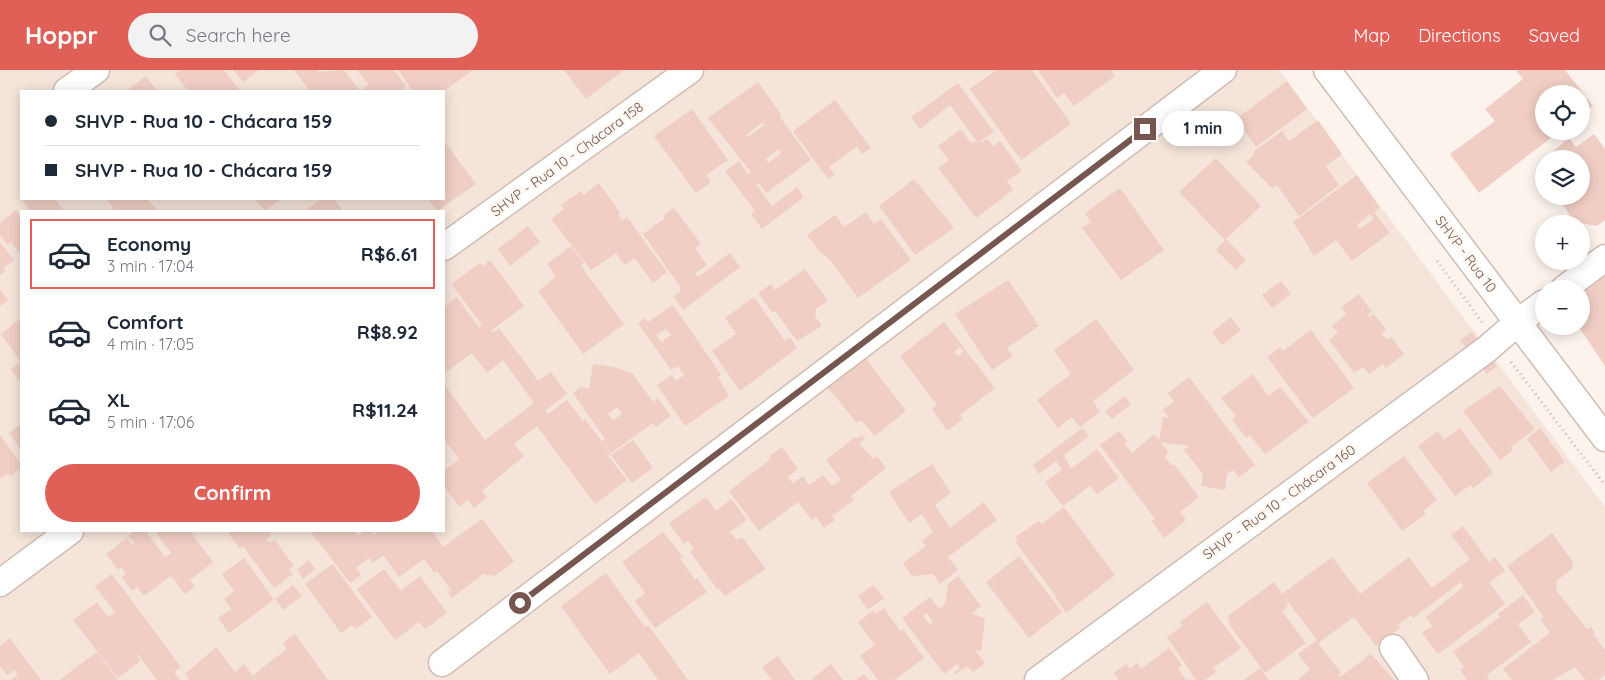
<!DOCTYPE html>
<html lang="en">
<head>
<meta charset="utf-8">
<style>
	:root { --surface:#fff; --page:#f2f2f3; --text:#1f2937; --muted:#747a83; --line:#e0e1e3; --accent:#e05f57 }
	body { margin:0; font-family:Quicksand,sans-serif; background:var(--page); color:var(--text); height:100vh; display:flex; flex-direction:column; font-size:19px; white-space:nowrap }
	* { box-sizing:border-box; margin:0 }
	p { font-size:16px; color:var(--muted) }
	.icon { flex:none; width:28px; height:28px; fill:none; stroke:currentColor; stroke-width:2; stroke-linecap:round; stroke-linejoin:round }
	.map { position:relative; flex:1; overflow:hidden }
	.sheet { position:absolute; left:20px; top:140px; width:425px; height:322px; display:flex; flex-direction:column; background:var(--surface); border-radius:0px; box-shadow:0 2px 12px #0003 }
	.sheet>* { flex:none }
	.guide { position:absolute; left:20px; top:20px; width:425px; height:110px; border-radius:0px; box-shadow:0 2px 12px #0003; display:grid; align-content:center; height:110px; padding:0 25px; background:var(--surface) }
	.tools { position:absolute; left:1535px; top:15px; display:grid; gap:10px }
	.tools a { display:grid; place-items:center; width:55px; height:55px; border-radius:50%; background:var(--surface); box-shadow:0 2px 12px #0003; font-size:25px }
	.end { position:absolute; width:22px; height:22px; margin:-11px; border:6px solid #77564f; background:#fff; box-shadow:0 0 0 2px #fff }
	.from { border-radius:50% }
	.bubble { position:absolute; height:35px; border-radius:18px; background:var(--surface); box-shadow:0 2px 12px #0003; font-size:16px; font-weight:700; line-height:35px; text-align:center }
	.guide b { display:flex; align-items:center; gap:18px; height:48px; font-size:19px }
	.guide b+b { border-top:1px solid var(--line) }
	.guide i { width:12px; height:12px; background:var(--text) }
	ul { padding:9px 0 0; list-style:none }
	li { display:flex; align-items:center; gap:15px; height:70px; margin:0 10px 8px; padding:0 15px; border:2px solid transparent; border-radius:0px }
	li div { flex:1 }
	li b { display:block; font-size:19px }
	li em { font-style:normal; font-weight:700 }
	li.on { border-color:var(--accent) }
	li>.icon { width:45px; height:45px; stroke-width:1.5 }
	.button { display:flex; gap:10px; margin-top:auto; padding:10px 25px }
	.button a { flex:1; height:58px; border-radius:30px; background:var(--accent); color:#fff; font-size:20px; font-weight:700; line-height:58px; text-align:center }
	header { display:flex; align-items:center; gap:30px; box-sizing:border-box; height:70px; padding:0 25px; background:var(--accent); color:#fff }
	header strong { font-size:24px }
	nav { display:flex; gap:28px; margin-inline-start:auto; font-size:18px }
	.search { width:350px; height:45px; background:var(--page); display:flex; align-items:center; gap:12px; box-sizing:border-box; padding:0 18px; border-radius:28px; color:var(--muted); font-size:19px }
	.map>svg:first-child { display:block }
	.residential { fill:#f4e4da; fill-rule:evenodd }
	.building { fill:#f0cec4; fill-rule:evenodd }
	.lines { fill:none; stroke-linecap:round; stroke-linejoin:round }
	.minor-casing { stroke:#d1bcb3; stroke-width:29 }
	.path { stroke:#d6b1a7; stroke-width:3; stroke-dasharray:1 4; stroke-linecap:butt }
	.minor { stroke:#fff; stroke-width:26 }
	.route { stroke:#77564f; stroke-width:6 }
	.labels { text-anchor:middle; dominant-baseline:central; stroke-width:5; stroke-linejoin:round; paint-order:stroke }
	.street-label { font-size:14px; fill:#77564f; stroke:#fef8f2 }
</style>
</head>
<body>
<header>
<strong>Hoppr</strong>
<div class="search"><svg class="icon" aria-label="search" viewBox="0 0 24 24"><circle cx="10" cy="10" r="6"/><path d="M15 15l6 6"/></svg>Search here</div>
<nav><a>Map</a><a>Directions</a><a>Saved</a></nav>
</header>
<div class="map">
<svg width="1605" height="610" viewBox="0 0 1605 610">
	<rect width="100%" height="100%" fill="#fcf3ec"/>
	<path class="residential" d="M0,0H1279L1605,437V610H0ZM21,21H444V129H21ZM21,141H444V461H21Z"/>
	<path class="building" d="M180,0H224L240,21H188L175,4Z
		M233,0H259L243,12Z
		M294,0H317L319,2L344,0L360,21L369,15L357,0H394L406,16L399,21H310Z
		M398,0H473L444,21H413Z
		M564,0H624L586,29Z
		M996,0H1032L1071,54L1021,90L970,19Z
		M1038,0H1111L1115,6L1074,36L1064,23L1057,28Z
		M1516,0H1565L1593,36L1581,45V24H1544V61H1560L1479,123L1450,84L1495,51L1485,39L1523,9Z
		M146,6L157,21H126Z
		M1287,11L1307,39L1256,77L1236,49Z
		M758,12L782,46L780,47L811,90L766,123L759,113L756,114L772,136L797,117L804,127L762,159L751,144L755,141L725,101L739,91L748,104L751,102L708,48ZM763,52L764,55L748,67L746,65ZM779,79L781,83L768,93L766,89Z
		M958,13L994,62L980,71L981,73L987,69L993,76L1000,71L1022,101L1007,111L1013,120L976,148L938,98L949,90L938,76L961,59L971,73L974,71L978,73L950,35L920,59L911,47Z
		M835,30L871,78L862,84L857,76L829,97L835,104L828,109L793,61Z
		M692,39L728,90L706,105L711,112L696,123L654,66Z
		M1318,50L1342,84L1326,96L1339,115L1299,146L1277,115L1272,118L1246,92L1255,84L1253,82L1282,61L1289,71Z
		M1594,64L1605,79V150L1597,156L1575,152L1556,126H1581V89H1544L1569,68L1576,77Z
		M444,71L476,114L437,141L428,129H444Z
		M1216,88L1261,136L1226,169L1246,190L1236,200L1216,180L1225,170L1179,122Z
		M1357,105L1380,138L1374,142L1390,163L1352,191L1336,170L1314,186L1293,152ZM1370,144L1374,149L1360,159L1357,155Z
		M914,109L954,158L915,185L879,136Z
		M599,113L620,143L618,145L622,151L627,147L667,202L653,213L635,188L624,195L616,183L591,200L551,149L564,139L561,135L581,121L584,125Z
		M1120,118L1164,180L1121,210L1082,158L1091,152L1085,143Z
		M21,124V129H55L64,141H30L19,126Z
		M106,129H147L159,141H109L113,138Z
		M254,129H281L265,141Z
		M321,129H334L343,141H305Z
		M674,138L701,174L695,178L707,195L695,203L698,207L730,183L740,197L683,240L674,226L681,221L679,215L643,164L665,148L663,146Z
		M16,140L21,147V185L11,172L8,175L0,165V153Z
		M866,142L874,154L881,149L911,190L858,228L830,190L818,180L807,165L835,145L844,157Z
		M528,156L540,172L510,196L498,179Z
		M0,172L14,190L3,198L5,201L0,205Z
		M571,176L584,193L581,196L624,254L583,284L538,221L556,207L547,194Z
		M490,190L524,236L491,261L493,263L499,258L518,284L515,286L519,284L538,311L551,302L567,324L546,340L548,344L567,330L583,351L585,349L611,384L608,386L627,410L595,434L537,356L514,374L524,386L482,421L487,427L474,438L468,430L459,437L444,416V401L459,389L444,369V314L485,370L534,333L503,290L487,303L472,283L444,304V237L457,227L479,258L482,255L451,214L480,193L483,196Z
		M805,199L828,231L816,239L815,246L822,256L797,271L775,241L772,242L758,223L771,214L775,220Z
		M1605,206V296L1578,256H1581V224Z
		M1008,210L1039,256L1007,278L1013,286L992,300L955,244Z
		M1281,211L1291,224L1272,238L1262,225Z
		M0,219L8,230L0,236Z
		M1359,224L1372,242L1368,245L1370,247L1374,244L1386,260L1381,263L1384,267L1387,270L1391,267L1404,284L1386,298L1383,294L1369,304L1363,297L1354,303L1329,270L1338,263L1332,256L1346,244L1341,237Z
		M754,227L785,271L790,267L797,278L740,321L712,281L736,264L725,248Z
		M673,235L718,300L721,305L718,307L729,326L685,356L657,315L672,305L676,311L684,305L678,296L671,300L638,253L645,248L648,252ZM666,259L671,265L661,272L656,265Z
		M1231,247L1241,260L1222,275L1212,262Z
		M21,248V292L1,264Z
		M1096,249L1134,300L1094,330L1093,331L1100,342L1080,357L1072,347L1058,358L1037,330L1071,304L1054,280Z
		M944,252L995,318L960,345L963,349L947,361L932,339L937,335L900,286ZM960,277L964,281L958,286L954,282Z
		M1311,260L1354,318L1313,348L1267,287L1280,277L1283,281Z
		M1472,262L1497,296L1487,304L1460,270Z
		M862,284L906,341L875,366L861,350L857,353L824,313Z
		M21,292V313L11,299Z
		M593,294L614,297L633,304L653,332L658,328L671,346L656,357L653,353L611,383L602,371L605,369L573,323L581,317L589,319ZM617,337L622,344L613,350L608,344Z
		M1253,304L1268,326L1280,317L1309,352L1265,384L1250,365L1246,368L1232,349L1236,346L1221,328Z
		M1189,307L1255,395L1239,407L1233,400L1227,404L1225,420L1201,416L1203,404L1184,380L1190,376L1159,372L1163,347L1169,348L1163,340L1174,331L1168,323Z
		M1500,316L1535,359L1511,377L1513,380L1500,390L1463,341Z
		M1125,326L1131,334L1112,349L1105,341Z
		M21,354V380L9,363Z
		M1082,358L1089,366L1064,385L1071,399L1097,379L1119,408L1097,424L1090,416L1063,436L1045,412L1062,400L1056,391L1039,404L1033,395Z
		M1460,358L1493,403L1473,418L1470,415L1455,426L1418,376L1438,361L1444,370Z
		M1540,358L1565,392L1551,402L1527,369Z
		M1119,361L1127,371L1124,373L1132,383L1154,364L1168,382L1165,388L1172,396L1174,394L1199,427L1180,442L1186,450L1164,468L1152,451L1155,449L1100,375Z
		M0,365L21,394V397L11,406L9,403L0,409Z
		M862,365L865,369L859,373L873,389L877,386L886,398L851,426L854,430L832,446L835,450L824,458L816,447L812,450L798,432L759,461L729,421L771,389L769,386L782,377L798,399L788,407L793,414L803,406L809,415L823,405L832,416L841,410L826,390L855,367L856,369Z
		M633,370L653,398L632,413L611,385Z
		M1404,386L1437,430L1423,441L1426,444L1402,461L1367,413Z
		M932,394L951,423L935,435L950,458L984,432L997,450L948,487L958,500L940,514L933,504L912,506L903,493L926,476L922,471L933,462L922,444L909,453L889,422Z
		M706,427L716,441L731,429L747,450L730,462L737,470L742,467L766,499L725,526L719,518L718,520L690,482L694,479L688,471L684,474L669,453Z
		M1064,437L1115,505L1066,543L1055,527L1056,526L1016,473L1018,471L1015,467L1039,451L1042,454Z
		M655,443L658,448L601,490L598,486Z
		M482,449L514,491L495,506L483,504L452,528L448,522L451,520L437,501L434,503L424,489L399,507L383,485L373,493L369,488L356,498L361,505L350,513L310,461H355L358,466L365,461H372L374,465L379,461H432L443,477Z
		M1463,456L1489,492L1495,487L1505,501L1489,512L1505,534L1438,584L1422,563L1432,556L1426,547L1463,517L1461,512L1413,548L1411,545L1398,555L1400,558L1376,576L1354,547L1318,573L1341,603L1338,605L1340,607L1371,584L1394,610H1298L1310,599L1298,584L1317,570L1288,532L1286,534L1288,536L1282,541L1306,573L1265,603L1230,556L1228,546L1274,512L1282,524L1332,487L1360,524L1409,487L1432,518L1470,489L1451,465Z
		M134,461H146L165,487L171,483L155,461H190L213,492L190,510L195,517L185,524L171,506L144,526L137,517L132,521L122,507L126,504L121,497L118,500L106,484L127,468L133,476L135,475L128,466Z
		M227,461H269L271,465L265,470L271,472L275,470L294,496L289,499L293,504L274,518L243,476L240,479Z
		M663,462L683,487L680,489L695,510L697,508L707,522L655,558L635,531L645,523L622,492Z
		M1552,463L1573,492L1572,499L1556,511L1557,518L1555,519L1587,559L1591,557L1595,563L1593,564L1605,580V605L1598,610H1585L1575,597L1553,610H1512L1503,599L1538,572L1543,578L1539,571L1550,563L1541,550L1544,547L1507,496Z
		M1019,486L1062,542L1029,568L986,512Z
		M244,488L274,530L229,563L218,548L231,539L224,529L234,521L222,504Z
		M309,490L315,499L303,509L297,500Z
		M333,494L372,547L356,559L352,555L341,563L305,514Z
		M384,499L401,521L420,506L447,543L425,559L419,552L395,570L357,519Z
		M606,503L645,557L648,555L688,610H658L639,583L610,604L561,536Z
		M112,504L181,597L174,602L180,610H157L135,581L140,591L118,608L73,550L97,532L108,547L115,542L95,516Z
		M958,506L981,536L971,544L985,548L981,581L975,580L985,593L973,602L967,596L956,604L954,602L960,598L957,594L944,604L902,548L930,527L939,539L945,534L948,514ZM927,543L933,552L930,555L923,546Z
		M293,515L302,526L283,540L275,529Z
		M873,515L884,528L868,540L858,526Z
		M1523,525L1535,542L1518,554L1531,572L1487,605L1489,608L1487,610H1467L1460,600L1464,597L1453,582L1500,547L1498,544Z
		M1207,532L1241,578L1213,598L1216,602L1205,610H1196L1167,567L1183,556L1180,552Z
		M884,538L900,561L903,559L924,588L894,610H878L860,586L875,575L858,552L872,541L875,544Z
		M295,564L328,610H257L253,605L287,579L283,573Z
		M10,568L41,610H11L18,605L14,600L7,605L0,596V576Z
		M216,577L235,602L244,594L256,610H189L185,604Z
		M1169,578L1182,595L1178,598L1186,610H1119L1114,603L1126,594L1130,599L1137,593L1141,599Z
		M97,582L118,610H60L79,595Z
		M778,586L795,610H772L762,597Z
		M831,594L843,610H813L812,609Z
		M1260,598L1269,610H1244Z
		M864,604L869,610H856L863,605Z"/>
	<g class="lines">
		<defs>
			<path id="minor" d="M1327,0L1605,368
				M67,21L96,0
				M444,177L690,0
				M1564,219L1605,188
				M0,513L70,461
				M1393,578L1415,610
				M442,593L1223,0
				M1038,610L1487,279L1518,252L1544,233"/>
		</defs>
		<use href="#minor" class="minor-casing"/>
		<path class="path" d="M1437,191L1482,252
			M1511,292L1605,415"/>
		<use href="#minor" class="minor"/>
	</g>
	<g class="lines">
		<path class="route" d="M520,533L1145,59"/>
	</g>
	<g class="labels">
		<g class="street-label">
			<text transform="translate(567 89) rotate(-36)">SHVP - Rua 10 - Chácara 158</text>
			<text transform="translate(1466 184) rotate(53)">SHVP - Rua 10</text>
			<text transform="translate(1279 432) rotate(-36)">SHVP - Rua 10 - Chácara 160</text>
		</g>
	</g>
</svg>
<div class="tools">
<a><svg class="icon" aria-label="locate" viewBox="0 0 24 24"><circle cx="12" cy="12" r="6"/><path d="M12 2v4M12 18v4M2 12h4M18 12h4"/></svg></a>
<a><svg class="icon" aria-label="layers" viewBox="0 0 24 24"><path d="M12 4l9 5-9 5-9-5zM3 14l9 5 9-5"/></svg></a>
<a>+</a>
<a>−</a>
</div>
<i class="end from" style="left:520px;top:533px"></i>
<i class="end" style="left:1145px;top:59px"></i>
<div class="bubble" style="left:1162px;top:41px;width:82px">1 min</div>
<div class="guide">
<b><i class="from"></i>SHVP - Rua 10 - Chácara 159</b>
<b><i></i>SHVP - Rua 10 - Chácara 159</b>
</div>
<section class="sheet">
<ul>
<li class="on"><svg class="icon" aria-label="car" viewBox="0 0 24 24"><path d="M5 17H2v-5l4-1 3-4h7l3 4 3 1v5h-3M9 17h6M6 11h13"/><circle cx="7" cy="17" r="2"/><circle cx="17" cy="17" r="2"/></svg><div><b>Economy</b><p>3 min · 17:04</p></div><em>R$6.61</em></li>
<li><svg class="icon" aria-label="car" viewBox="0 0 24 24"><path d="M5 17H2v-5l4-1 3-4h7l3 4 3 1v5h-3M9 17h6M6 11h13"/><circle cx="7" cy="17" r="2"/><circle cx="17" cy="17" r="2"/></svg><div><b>Comfort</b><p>4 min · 17:05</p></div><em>R$8.92</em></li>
<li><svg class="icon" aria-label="car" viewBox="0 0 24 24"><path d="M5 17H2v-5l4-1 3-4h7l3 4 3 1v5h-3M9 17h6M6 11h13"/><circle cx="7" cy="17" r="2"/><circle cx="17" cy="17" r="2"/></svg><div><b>XL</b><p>5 min · 17:06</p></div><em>R$11.24</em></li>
</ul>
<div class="button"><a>Confirm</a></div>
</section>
</div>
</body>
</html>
